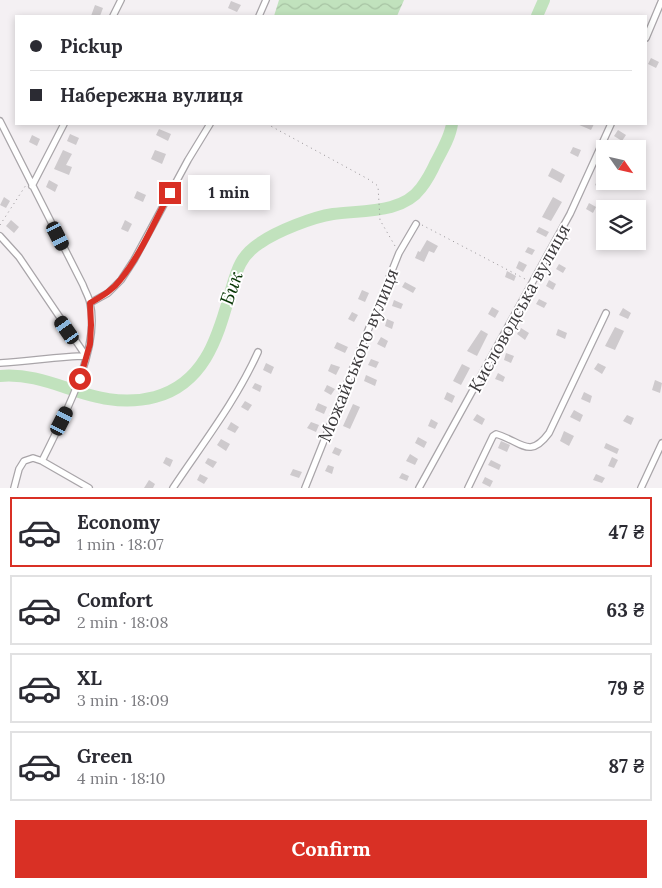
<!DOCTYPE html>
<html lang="en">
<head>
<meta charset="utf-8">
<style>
	:root { --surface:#fff; --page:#f7f7f7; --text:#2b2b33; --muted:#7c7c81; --line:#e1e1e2; --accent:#d93025 }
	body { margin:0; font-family:Lora,serif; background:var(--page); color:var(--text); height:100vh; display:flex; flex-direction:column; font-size:19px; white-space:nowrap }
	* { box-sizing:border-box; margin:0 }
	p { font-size:16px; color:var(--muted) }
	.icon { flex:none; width:28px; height:28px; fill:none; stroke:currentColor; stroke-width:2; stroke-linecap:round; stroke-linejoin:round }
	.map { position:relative; height:488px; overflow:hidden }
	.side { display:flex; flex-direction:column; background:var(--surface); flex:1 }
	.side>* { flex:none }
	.top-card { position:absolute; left:15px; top:15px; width:632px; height:110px; border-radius:0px; box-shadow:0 2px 8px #0003; display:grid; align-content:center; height:110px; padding:0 15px; background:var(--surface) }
	.needle { width:32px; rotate:124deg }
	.controls { position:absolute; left:596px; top:140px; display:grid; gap:10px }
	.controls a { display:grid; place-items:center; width:50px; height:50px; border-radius:0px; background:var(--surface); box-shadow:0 2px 8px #0003; font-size:25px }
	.end { position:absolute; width:22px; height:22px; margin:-11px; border:6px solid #d93025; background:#fff; box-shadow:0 0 0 2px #fff }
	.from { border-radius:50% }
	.bubble { position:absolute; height:35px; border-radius:0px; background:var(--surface); box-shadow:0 2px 8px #0003; font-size:16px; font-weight:800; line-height:35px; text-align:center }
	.car { position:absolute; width:15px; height:30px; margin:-15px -8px; border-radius:6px; box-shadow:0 0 4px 1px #0007; background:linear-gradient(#222 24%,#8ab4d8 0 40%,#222 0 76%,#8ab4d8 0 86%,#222 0) }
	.top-card b { display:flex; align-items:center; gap:18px; height:48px; font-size:19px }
	.top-card b+b { border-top:1px solid var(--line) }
	.top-card i { width:12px; height:12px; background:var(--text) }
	ul { padding:9px 0 0; list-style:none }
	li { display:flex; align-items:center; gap:15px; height:70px; margin:0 10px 8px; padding:0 5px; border:2px solid var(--line); border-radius:0px }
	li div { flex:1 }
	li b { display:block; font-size:19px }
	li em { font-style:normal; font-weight:800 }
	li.on { border-color:var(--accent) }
	li>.icon { width:45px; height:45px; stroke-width:1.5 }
	.cta { display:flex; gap:10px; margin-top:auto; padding:10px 15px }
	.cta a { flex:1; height:58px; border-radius:0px; background:var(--accent); color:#fff; font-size:20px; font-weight:800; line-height:58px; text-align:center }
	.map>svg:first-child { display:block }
	.water { fill:url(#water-waves) }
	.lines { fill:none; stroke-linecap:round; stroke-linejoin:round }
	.river { stroke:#c1e2bd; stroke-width:12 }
	.building { fill:#cecacd }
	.minor-casing { stroke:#a9a5a9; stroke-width:8 }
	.path { stroke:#969396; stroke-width:1; stroke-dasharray:1 4; stroke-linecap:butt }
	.minor { stroke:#fff; stroke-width:5.5 }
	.route { stroke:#d93025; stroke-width:6 }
	.labels { text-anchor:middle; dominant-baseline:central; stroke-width:4; stroke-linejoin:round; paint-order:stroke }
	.street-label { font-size:18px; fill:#3c3a3c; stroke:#fffeff }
	.water-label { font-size:19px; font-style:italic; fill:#063503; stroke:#fffeff }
</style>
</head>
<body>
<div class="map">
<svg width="662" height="488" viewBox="0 0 662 488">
	<defs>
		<pattern id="water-waves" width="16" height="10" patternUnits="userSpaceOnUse" patternTransform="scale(1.25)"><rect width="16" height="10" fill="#c1e2bd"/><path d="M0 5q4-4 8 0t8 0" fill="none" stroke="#a7c3a3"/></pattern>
	</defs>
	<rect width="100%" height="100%" fill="#f4f0f3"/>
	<path class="water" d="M279,0H404L397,16H274Z"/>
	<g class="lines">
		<path class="river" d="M537,16L544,0
			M0,376C54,371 95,413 155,397C203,384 217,340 229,297C236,274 238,257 260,243C277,231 313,217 333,214C362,210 402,214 421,188C427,180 432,171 436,162C443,149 450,137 452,124"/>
	</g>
	<path class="building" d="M231,1L241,5L237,12L228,8Z
		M95,5L103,8L100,16H91Z
		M651,58L659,62L656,68L648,64Z
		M577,124H594L591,130Z
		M159,129L171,134L168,141L156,135Z
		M618,130L626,135L622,141L614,136Z
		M70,134L79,138L76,145L67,141Z
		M32,135L40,139L37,146L29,142Z
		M573,147L581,150L578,157L570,153Z
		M63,150L72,154L66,165L72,167L69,175L54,169Z
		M155,150L166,154L162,164L151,159Z
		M605,166V182L602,189L595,185Z
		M552,168L565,175L561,183L548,176Z
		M49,180L58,185L55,192L46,187Z
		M137,191L146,195L143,202L134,198Z
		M4,197L10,201L6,208L0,205Z
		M553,197L562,202L551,221L542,217Z
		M589,203L596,207L593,213L586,209Z
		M11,220L19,227L14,233L6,226Z
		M125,220L132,224L128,232L121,229Z
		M539,227L549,232L546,237L536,232Z
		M427,240L438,246L434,253L429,251L424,262L415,258L418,251L420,252Z
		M528,247L535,250L532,255L525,252Z
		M519,261L527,265L523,272L516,268Z
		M559,264L566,268L563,273L556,269Z
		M507,271L516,276L514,281L505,277Z
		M549,280L556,284L553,290L546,286Z
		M405,282L416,288L413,293L402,287Z
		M362,290L369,293L365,302L358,299Z
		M539,299L547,303L544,308L536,304Z
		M394,300L403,304L401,309L392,306Z
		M492,307L499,311L495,318L488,314Z
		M623,308L631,313L628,319L619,315Z
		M352,312L358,315L354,322L348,319Z
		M387,319L394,322L392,329L385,326Z
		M615,327L624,331L615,350L605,346Z
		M521,328L529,333L525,340L517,334Z
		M558,329L567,333L565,339L556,335Z
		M481,330L488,334L477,356L467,351Z
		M381,337L388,341L385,348L377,344Z
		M337,342L348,347L345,353L334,348Z
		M506,353L514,356L511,363L504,360Z
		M371,359L379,362L376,368L368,365Z
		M266,363L274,367L271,374L263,370Z
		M598,363L606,367L602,374L594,369Z
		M331,364L340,367L336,375L328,371Z
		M462,364L470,368L461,385L453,381Z
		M498,373L505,377L503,382L495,379Z
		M366,375L377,380L375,386L364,381Z
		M655,380L662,383L660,393L652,390Z
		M255,383L262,386L260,392L252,388Z
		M327,385L335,389L331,395L324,391Z
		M447,392L455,396L452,403L444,399Z
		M584,392L592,396L590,403L581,399Z
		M245,401L252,405L248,411L241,407Z
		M318,403L327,407L324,414L315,410Z
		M353,404L360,407L350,429L343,426Z
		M574,410L583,415L580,422L570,417Z
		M477,414L485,419L482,425L473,420Z
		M627,415L634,418L631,425L623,421Z
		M431,419L438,423L435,429L428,426Z
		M231,422L239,427L235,433L227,429Z
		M311,422L319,425L316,432L307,428Z
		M564,431L574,436L569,446L560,441Z
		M418,437L427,442L424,448L415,443Z
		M221,439L230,444L226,451L217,445Z
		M501,441L510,445L507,452L498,448Z
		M606,443L619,449L617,454L604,448Z
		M335,447L342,450L339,456L332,453Z
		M410,454L418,459L415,465L406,461Z
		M166,457L173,460L170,467L163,463Z
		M612,457L618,460L614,468L608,466Z
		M208,458L217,462L213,468L205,463Z
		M491,460L501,465L499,470L488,465Z
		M328,465L334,467L332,474L325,471Z
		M293,469L302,472L299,478L290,475Z
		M402,473L409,476L407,481L399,478Z
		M200,474L208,478L204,484L197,480Z
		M596,474L605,478L602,483L593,480Z
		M485,477L493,481L490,487L482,483Z
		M149,480L155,484L153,488H144Z"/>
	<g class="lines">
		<defs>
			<path id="minor" d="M113,16L121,0
				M259,16L266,0
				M646,38L662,0
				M0,121L83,285C85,291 89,297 90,303C101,350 62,420 42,461
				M32,186L64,124
				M0,236L19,257L86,356
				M90,303L108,293L121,280L134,260L188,160L210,124
				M0,363C29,362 57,356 86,356
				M14,488L19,469L24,461L33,458L42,461L89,488
				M173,488C203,443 236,401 258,352
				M305,488L399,253L416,224
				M419,488L570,214L611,124
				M468,488L493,436L496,434C521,441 529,460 549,433L606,313
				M641,488L662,443"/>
		</defs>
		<use href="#minor" class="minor-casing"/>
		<path class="path" d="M267,124L368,179L378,186L380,220L395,246
			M0,225L26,185
			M422,225L527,280"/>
		<use href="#minor" class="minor"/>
	</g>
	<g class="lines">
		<path class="route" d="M80,379L90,344L91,325L90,303C102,296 113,290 121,279C141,254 154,222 170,193"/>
	</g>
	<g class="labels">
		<g class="street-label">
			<text transform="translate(519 308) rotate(-61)">Кисловодська вулиця</text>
			<text transform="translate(358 355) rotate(-68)">Можайського вулиця</text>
		</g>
		<g class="water-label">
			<text transform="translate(231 288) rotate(-71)">Бик</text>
		</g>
	</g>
</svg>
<div class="controls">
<a><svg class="needle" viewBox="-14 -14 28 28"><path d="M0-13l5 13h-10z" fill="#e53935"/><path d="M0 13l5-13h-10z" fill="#7c7c81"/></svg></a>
<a><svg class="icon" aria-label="layers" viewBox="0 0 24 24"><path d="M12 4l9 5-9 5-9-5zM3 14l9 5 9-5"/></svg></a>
</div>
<i class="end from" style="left:80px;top:379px"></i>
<i class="end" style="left:170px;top:193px"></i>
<div class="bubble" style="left:188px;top:175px;width:82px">1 min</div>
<i class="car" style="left:58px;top:236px;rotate:153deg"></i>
<i class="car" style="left:67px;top:330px;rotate:325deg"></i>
<i class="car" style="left:62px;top:421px;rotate:27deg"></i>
<div class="top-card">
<b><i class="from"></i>Pickup</b>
<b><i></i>Набережна вулиця</b>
</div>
</div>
<section class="side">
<ul>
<li class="on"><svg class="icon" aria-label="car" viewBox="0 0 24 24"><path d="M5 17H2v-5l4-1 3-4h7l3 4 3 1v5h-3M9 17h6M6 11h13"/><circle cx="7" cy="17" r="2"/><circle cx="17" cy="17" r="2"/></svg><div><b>Economy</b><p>1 min · 18:07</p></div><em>47 ₴</em></li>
<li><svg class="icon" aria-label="car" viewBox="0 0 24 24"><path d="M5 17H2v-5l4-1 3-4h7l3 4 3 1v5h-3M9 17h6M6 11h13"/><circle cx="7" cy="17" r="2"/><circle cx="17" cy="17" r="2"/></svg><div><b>Comfort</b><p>2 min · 18:08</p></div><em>63 ₴</em></li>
<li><svg class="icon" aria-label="car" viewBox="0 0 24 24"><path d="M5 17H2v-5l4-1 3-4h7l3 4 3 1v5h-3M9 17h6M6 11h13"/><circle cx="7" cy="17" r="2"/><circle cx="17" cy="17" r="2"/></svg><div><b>XL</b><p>3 min · 18:09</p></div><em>79 ₴</em></li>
<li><svg class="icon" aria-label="car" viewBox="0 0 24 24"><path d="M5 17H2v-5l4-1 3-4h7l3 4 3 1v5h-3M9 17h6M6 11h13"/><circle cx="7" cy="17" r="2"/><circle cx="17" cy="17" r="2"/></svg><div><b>Green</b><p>4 min · 18:10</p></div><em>87 ₴</em></li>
</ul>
<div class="cta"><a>Confirm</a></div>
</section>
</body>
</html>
